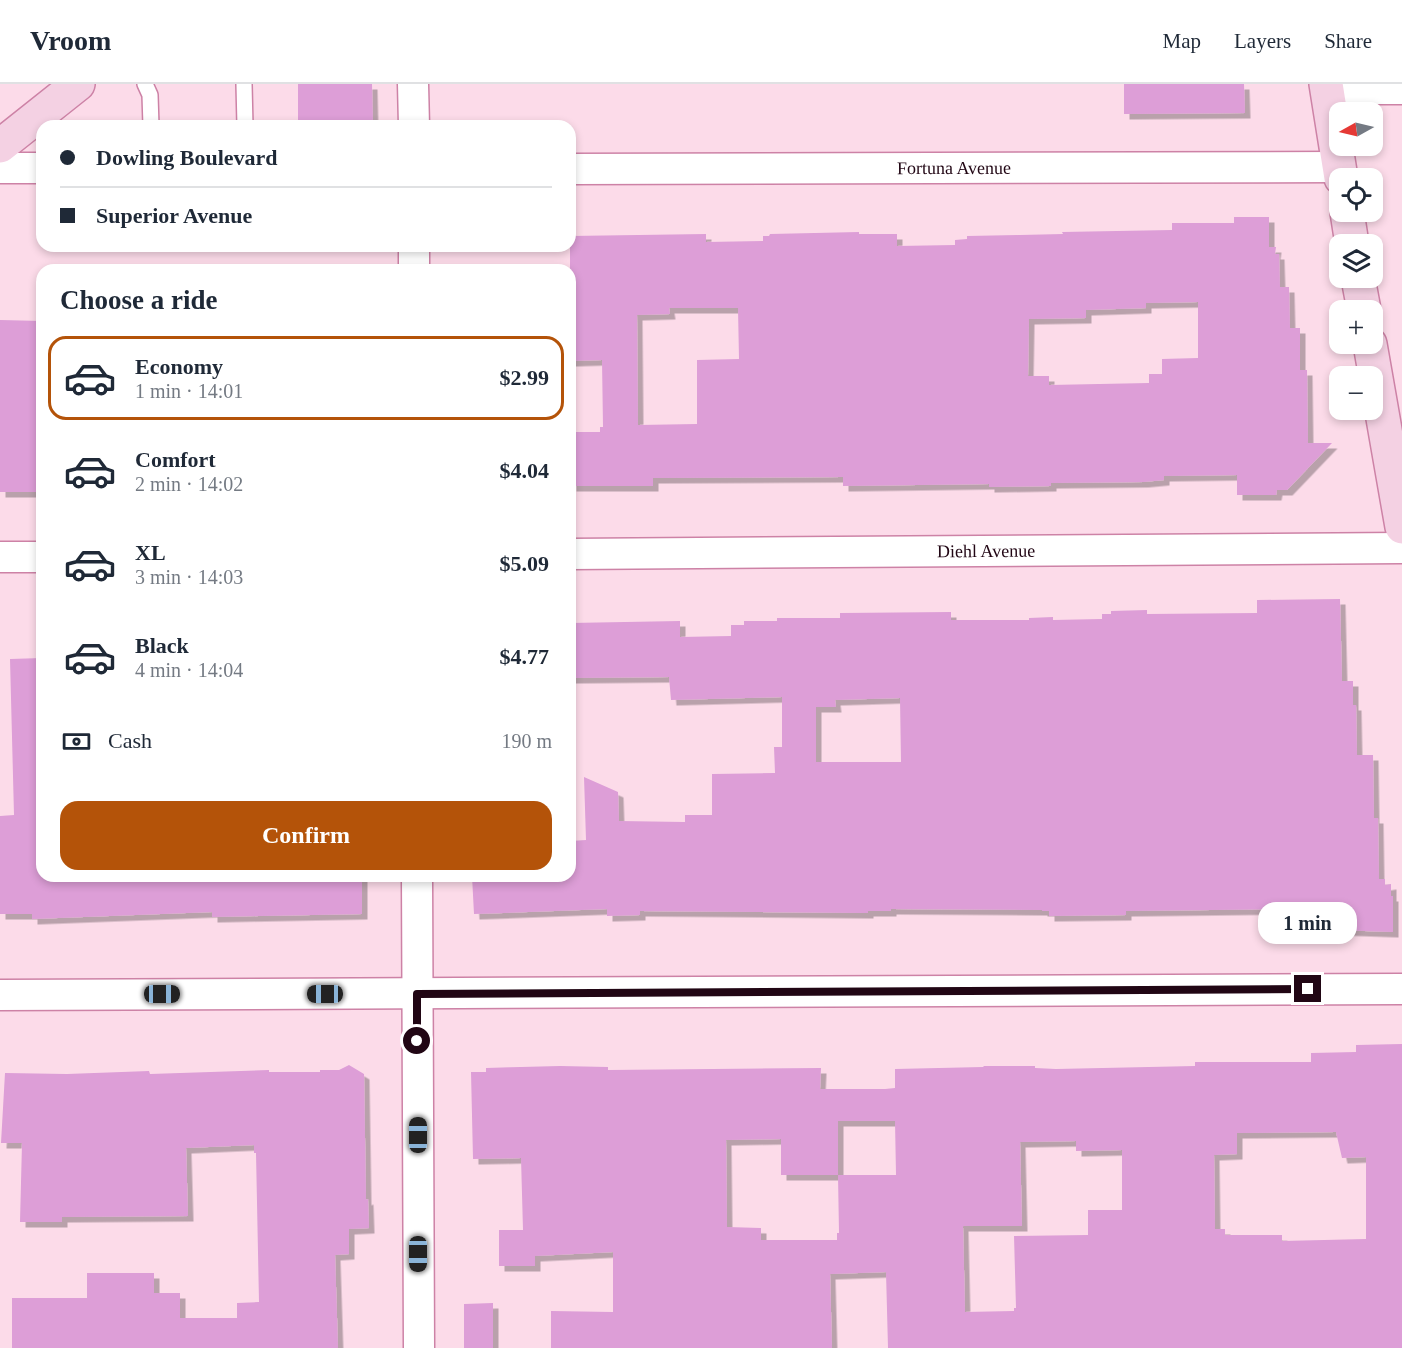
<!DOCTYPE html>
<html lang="en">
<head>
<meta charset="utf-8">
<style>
	:root { --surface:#fff; --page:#f6f6f7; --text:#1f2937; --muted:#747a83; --line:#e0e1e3; --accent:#b45309 }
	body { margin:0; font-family:"Times New Roman",serif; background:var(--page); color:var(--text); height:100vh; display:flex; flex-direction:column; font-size:22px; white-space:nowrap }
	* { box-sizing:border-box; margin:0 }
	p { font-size:20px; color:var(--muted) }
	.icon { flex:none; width:33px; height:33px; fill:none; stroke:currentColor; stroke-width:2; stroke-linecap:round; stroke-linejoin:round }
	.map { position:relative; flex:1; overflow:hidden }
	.drawer { position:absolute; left:36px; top:180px; width:540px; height:618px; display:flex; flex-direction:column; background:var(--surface); border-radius:18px; box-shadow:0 3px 9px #0003 }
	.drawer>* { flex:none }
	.guide { position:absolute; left:36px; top:36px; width:540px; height:132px; border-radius:18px; box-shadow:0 3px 9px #0003; display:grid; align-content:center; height:132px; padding:0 24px; background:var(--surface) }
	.needle { width:39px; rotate:262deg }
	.tools { position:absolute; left:1329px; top:18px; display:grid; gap:12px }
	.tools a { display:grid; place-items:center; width:54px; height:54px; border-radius:12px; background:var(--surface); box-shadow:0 3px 9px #0003; font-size:30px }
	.end { position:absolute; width:27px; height:27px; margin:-14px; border:8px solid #210614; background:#fff; box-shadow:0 0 0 3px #fff }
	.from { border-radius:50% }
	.bubble { position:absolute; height:42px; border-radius:18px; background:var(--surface); box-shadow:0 3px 9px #0003; font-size:20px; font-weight:700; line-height:42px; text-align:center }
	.car { position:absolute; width:18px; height:36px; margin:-18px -9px; border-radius:8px; box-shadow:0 0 4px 2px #0007; background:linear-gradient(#222 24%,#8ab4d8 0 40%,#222 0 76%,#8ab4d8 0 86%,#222 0) }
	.guide b { display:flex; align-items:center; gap:21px; height:57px; font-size:22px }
	.guide b+b { border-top:2px solid var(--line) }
	.guide i { width:15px; height:15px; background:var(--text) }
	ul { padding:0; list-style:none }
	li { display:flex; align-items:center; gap:18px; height:84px; margin:0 12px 9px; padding:0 12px; border:3px solid transparent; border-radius:18px }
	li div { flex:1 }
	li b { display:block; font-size:22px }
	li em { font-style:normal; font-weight:700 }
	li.selected { border-color:var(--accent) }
	li>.icon { width:54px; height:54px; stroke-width:1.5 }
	h2 { padding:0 24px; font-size:27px; line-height:72px }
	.pay { display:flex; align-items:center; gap:15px; height:66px; padding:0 24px; font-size:22px }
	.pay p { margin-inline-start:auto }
	.primary-button { display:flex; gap:12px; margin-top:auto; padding:12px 24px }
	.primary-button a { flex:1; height:69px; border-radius:18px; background:var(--accent); color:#fff; font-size:24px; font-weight:700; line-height:69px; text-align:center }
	header { display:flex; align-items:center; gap:36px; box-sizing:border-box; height:84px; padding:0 30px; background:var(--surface); border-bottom:2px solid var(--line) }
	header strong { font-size:28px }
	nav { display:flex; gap:33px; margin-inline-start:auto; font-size:21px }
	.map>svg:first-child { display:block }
	.building { fill:#dd9ed7; fill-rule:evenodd; filter:url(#shadow) }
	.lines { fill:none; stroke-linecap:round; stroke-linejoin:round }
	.lane-casing { stroke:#cd82a6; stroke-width:18 }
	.street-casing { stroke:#cd82a6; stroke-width:33 }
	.secondary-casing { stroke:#cd82a6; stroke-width:36 }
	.lane { stroke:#fff; stroke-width:15 }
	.street { stroke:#fff; stroke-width:30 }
	.secondary { stroke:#f4d1e3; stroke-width:33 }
	.route { stroke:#210614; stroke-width:8 }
	.labels { text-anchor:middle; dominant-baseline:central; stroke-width:5; stroke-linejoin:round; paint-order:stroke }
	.street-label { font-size:18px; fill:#210614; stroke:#fcdbe9 }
</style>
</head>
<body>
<header>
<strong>Vroom</strong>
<nav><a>Map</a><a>Layers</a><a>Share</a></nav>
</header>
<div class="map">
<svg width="1402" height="1264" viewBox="0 0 1402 1264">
	<defs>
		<filter id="shadow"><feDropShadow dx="5.5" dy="5.5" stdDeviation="0" flood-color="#0004"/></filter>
	</defs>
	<rect width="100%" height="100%" fill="#fcdbe9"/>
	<path class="building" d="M298,0H372L373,42H298Z
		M1124,0H1244L1245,29L1124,30Z
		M1234,133H1269V163H1276L1275,170H1279L1280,203H1289L1290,244H1300V286H1307L1308,359H1332L1287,406H1277L1276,411H1237V391L1164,392V396L1143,398L1051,399V402L989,403V400L843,402V393L653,394V402H571L570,348H600V343H603L602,276L570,277V152L706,150V158L763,157V152H769L770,150L859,148V150H897V162L955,161V156L967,155V152L1063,150L1062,148L1172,146V139H1234ZM1198,218V274L1162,275V290H1149V299L1049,301V292H1028L1029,235L1086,234V226L1146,224V219ZM669,224H738L739,275L697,276V340L638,341L637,231L670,230Z
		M0,236L42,237V278H36V336H42V408H0Z
		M1340,515L1342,597H1353V621H1356L1357,671H1373L1374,734H1378L1379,795H1385V801L1391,800V812H1393V848L1337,846V839L1312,840V836H1286V825L1126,827V831L1049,832V827H1042V826L891,825V827H868V829L640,827V831L607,832V825L474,830L472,792H570V757L586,756L584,693L618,708L619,737L685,738V731H712V690L775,689L774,663H782V613L671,616L669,593L570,594V539L680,537V553L731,552V541H744V537H777V534H840V529L951,528V536H1029V534L1053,533V536L1102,535V530H1111V527L1147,526V530L1257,529V516ZM900,614L901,678H816V623H836L835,616Z
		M42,574V665H39L42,792H362V830L212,833V828L32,835V830H0V732L14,731L10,575Z
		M1402,960V1264H888L886,1188L830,1190L832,1264H551V1227L613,1228V1168L535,1172V1182H499V1146H523L521,1074L473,1075L471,988H486V984L560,982L608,983V986L821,984L820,1005H885L895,1004V985L983,983L984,982H1035V984L1056,985L1195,982V978H1311V969L1356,968V961ZM838,1037H895L896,1091H838ZM1336,1048L1342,1074L1366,1073V1155L1282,1157V1151H1225V1145H1215L1214,1071L1237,1070V1049ZM781,1055V1091H838L839,1149H837V1156H761V1144L727,1143L726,1056ZM1076,1057V1067L1122,1066V1126H1088V1151L1014,1152L1016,1224H1014V1227L965,1228L963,1142H1022L1020,1058Z
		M349,981L364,990L366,1116L368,1115L369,1144L349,1145V1170L335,1171L338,1264H12V1214H87V1189H154V1209H180V1234H237V1219L259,1218L256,1069H254V1061L186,1064L188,1132L62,1133V1138H20L22,1059H1L5,989L67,990L149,987L150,990L269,986V988H320V986H339Z
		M493,1219V1264H464V1220Z"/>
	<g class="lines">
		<defs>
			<path id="lane" d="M145,0L150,11L151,42
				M244,0L245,42"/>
			<g id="street">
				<path d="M413,0L414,42"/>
				<path d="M1327,5H1402"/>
				<path d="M0,84H42"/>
				<path id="s1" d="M570,85L1339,83"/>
				<path d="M414,162V186"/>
				<path id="s2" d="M570,470L1402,464"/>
				<path d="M0,473H42"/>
				<path d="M417,792L419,1264"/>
				<path d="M0,911L1402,905"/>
			</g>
			<path id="secondary" d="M1326,0L1341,94
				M0,62L78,0
				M1347,128L1352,160
				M1358,194L1364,226
				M1370,260L1402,443"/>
		</defs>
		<use href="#lane" class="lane-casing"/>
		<use href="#street" class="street-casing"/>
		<use href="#secondary" class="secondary-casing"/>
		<use href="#lane" class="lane"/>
		<use href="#street" class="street"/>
		<use href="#secondary" class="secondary"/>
	</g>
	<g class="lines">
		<path class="route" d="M417,957V910L1308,905"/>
	</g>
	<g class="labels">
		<g class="street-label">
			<text stroke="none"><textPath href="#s1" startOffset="384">Fortuna Avenue</textPath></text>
			<text stroke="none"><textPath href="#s2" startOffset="416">Diehl Avenue</textPath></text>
		</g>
	</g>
</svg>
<div class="tools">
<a><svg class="needle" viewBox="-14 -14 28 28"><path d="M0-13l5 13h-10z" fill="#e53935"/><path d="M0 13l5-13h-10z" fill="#747a83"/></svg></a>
<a><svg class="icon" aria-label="locate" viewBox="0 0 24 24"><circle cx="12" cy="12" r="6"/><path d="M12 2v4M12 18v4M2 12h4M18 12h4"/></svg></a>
<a><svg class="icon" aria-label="layers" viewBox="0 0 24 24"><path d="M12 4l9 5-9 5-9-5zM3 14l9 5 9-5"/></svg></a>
<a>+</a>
<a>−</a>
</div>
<i class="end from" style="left:417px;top:957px"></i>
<i class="end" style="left:1308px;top:905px"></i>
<div class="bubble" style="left:1258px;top:818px;width:99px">1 min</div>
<i class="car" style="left:162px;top:910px;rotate:90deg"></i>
<i class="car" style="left:325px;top:910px;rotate:270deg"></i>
<i class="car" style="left:418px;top:1051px;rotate:0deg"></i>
<i class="car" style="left:418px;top:1170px;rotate:180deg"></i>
<div class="guide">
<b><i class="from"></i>Dowling Boulevard</b>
<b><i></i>Superior Avenue</b>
</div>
<section class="drawer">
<h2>Choose a ride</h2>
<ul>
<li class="selected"><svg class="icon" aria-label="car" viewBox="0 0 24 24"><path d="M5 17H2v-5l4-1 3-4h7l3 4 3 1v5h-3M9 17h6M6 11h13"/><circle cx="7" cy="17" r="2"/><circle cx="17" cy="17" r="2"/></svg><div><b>Economy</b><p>1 min · 14:01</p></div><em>$2.99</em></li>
<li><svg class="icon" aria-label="car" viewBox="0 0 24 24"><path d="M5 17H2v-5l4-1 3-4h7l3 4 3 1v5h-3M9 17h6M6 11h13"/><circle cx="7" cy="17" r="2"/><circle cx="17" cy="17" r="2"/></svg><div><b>Comfort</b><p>2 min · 14:02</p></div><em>$4.04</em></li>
<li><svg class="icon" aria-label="car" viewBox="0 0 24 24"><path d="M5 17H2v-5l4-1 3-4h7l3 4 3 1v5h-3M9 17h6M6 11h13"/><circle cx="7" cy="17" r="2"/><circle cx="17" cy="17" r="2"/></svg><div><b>XL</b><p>3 min · 14:03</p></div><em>$5.09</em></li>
<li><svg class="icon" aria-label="car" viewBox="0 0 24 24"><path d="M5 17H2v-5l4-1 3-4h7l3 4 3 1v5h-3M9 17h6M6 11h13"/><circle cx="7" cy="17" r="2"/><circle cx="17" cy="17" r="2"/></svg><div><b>Black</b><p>4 min · 14:04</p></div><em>$4.77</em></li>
</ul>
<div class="pay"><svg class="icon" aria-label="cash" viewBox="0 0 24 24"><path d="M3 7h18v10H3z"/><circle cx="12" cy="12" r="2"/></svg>Cash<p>190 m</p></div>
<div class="primary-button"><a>Confirm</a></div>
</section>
</div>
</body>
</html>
